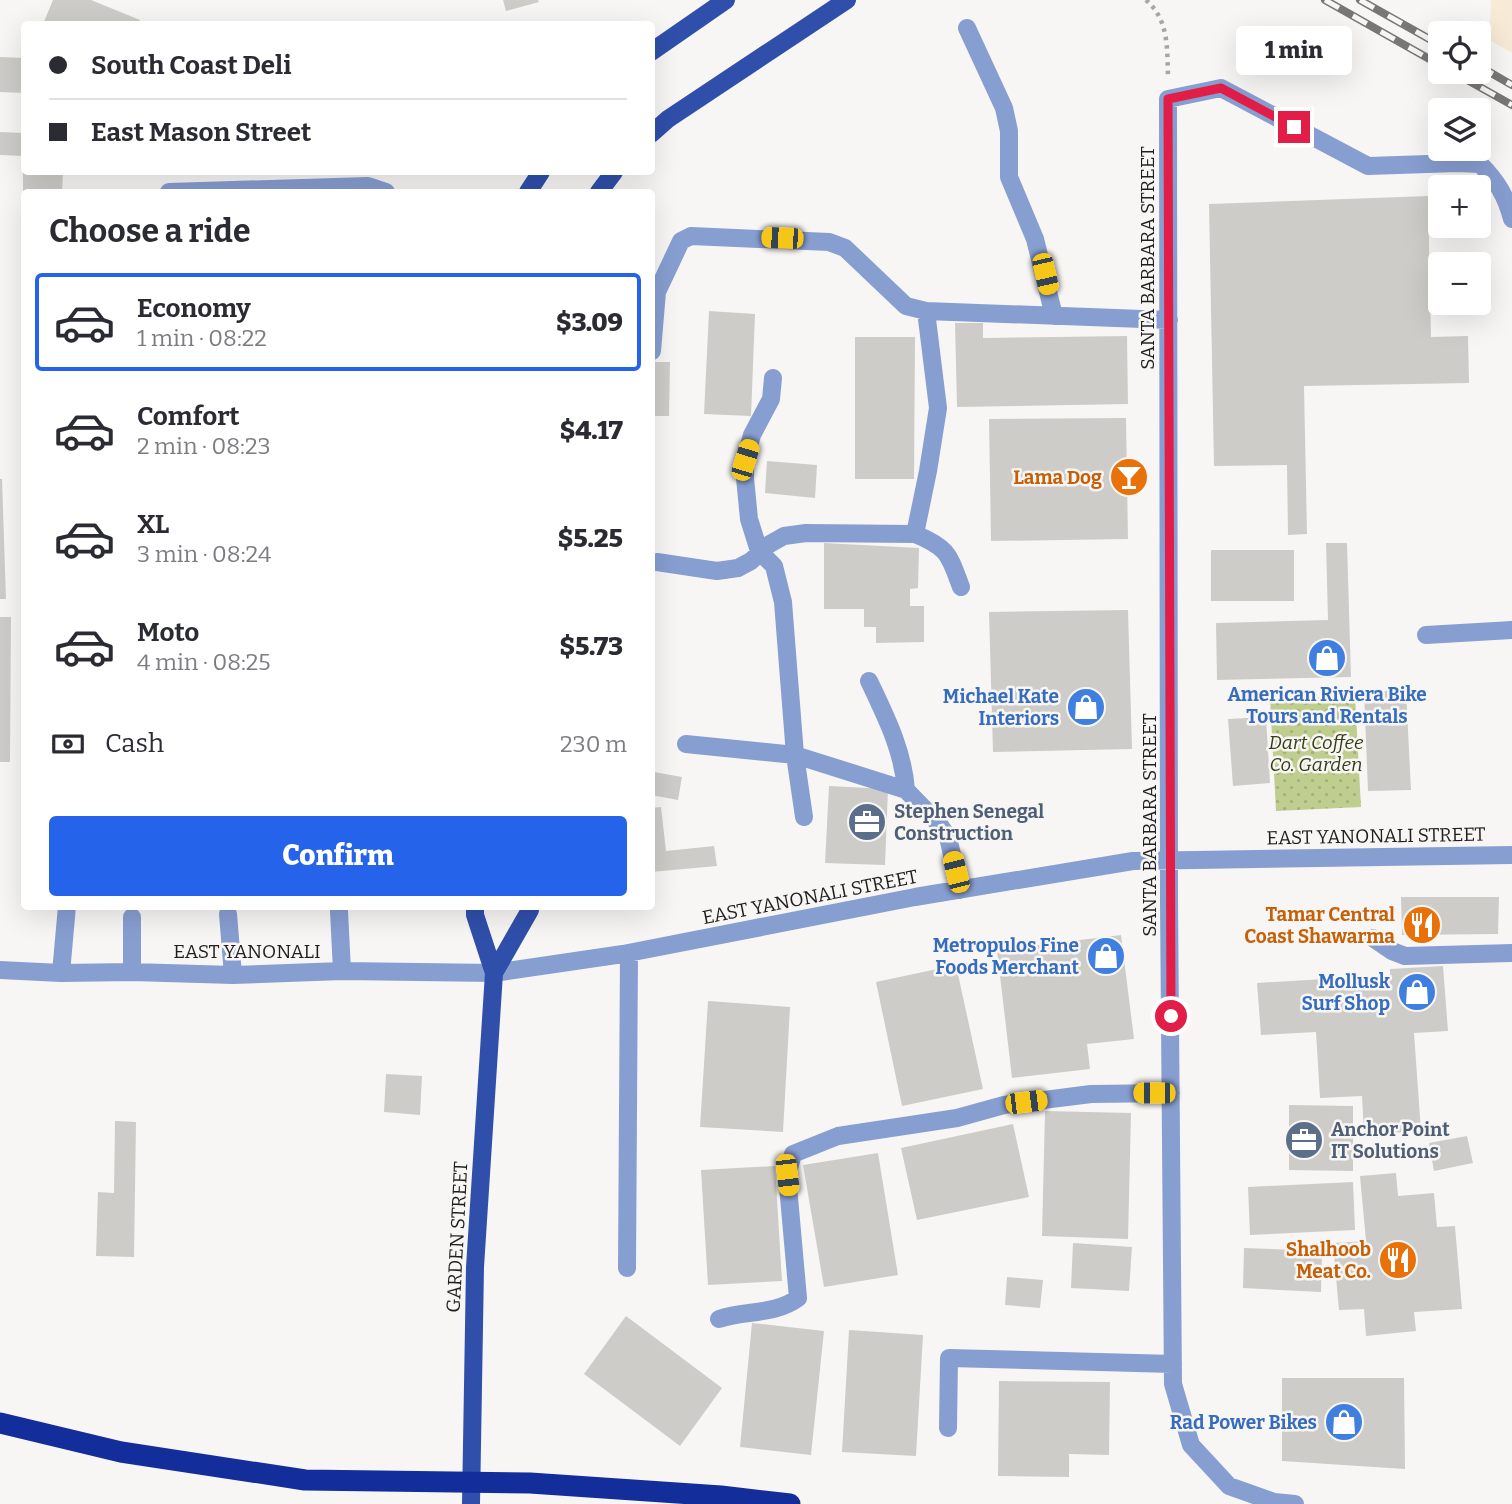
<!DOCTYPE html>
<html lang="en">
<head>
<meta charset="utf-8">
<style>
	:root { --surface:#fff; --page:#f7f7f7; --text:#2b2b33; --muted:#7c7c81; --line:#e1e1e2; --accent:#2563eb }
	body { margin:0; font-family:Bitter,serif; background:var(--page); color:var(--text); height:100vh; display:flex; flex-direction:column; font-size:26px; white-space:nowrap }
	* { box-sizing:border-box; margin:0 }
	p { font-size:23px; color:var(--muted) }
	.icon { flex:none; width:38px; height:38px; fill:none; stroke:currentColor; stroke-width:2; stroke-linecap:round; stroke-linejoin:round }
	.map { position:relative; flex:1; overflow:hidden }
	.drawer { position:absolute; left:21px; top:189px; width:634px; height:721px; display:flex; flex-direction:column; background:var(--surface); border-radius:7px; box-shadow:0 7px 28px #0002 }
	.drawer>* { flex:none }
	.top-card { position:absolute; left:21px; top:21px; width:634px; height:154px; border-radius:7px; box-shadow:0 7px 28px #0002; display:grid; align-content:center; height:154px; padding:0 28px; background:var(--surface) }
	.fabs { position:absolute; left:1428px; top:21px; display:grid; gap:14px }
	.fabs a { display:grid; place-items:center; width:63px; height:63px; border-radius:7px; background:var(--surface); box-shadow:0 7px 28px #0002; font-size:35px }
	.end { position:absolute; width:32px; height:32px; margin:-16px; border:9px solid #e11d48; background:#fff; box-shadow:0 0 0 4px #fff }
	.from { border-radius:50% }
	.bubble { position:absolute; height:49px; border-radius:7px; background:var(--surface); box-shadow:0 7px 28px #0002; font-size:23px; font-weight:800; line-height:49px; text-align:center }
	.car { position:absolute; width:21px; height:42px; margin:-21px -10px; border-radius:9px; box-shadow:0 0 5px 2px #0007; background:linear-gradient(#f5c518 24%,#345 0 40%,#f5c518 0 76%,#345 0 86%,#f5c518 0) }
	.top-card b { display:flex; align-items:center; gap:24px; height:66px; font-size:26px }
	.top-card b+b { border-top:2px solid var(--line) }
	.top-card i { width:18px; height:18px; background:var(--text) }
	ul { padding:0; list-style:none }
	li { display:flex; align-items:center; gap:21px; height:98px; margin:0 14px 10px; padding:0 14px; border:4px solid transparent; border-radius:7px }
	li div { flex:1 }
	li b { display:block; font-size:26px }
	li em { font-style:normal; font-weight:800 }
	li.selected { border-color:var(--accent) }
	li>.icon { width:63px; height:63px; stroke-width:1.5 }
	h2 { padding:0 28px; font-size:32px; line-height:84px }
	.pay { display:flex; align-items:center; gap:18px; height:77px; padding:0 28px; font-size:26px }
	.pay p { margin-inline-start:auto }
	.button { display:flex; gap:14px; margin-top:auto; padding:14px 28px }
	.button a { flex:1; height:80px; border-radius:7px; background:var(--accent); color:#fff; font-size:28px; font-weight:800; line-height:80px; text-align:center }
	.map>svg:first-child { display:block }
	.commercial { fill:#f7ebd7 }
	.green { fill:url(#green-dots) }
	.building { fill:#ceccc9 }
	.lines { fill:none; stroke-linecap:round; stroke-linejoin:round }
	.path { stroke:#a8a6a5; stroke-width:4.5; stroke-dasharray:3.5 5; stroke-linecap:butt }
	.minor { stroke:#879ed1; stroke-width:18 }
	.major { stroke:#2f4faa; stroke-width:18 }
	.highway { stroke:#132d9a; stroke-width:21 }
	.rail-casing { stroke:#797776; stroke-width:8 }
	.rail { stroke:#f8f6f4; stroke-width:5; stroke-dasharray:16; stroke-linecap:butt }
	.route { stroke:#e11d48; stroke-width:9 }
	.labels { text-anchor:middle; dominant-baseline:central; stroke-width:5; stroke-linejoin:round; paint-order:stroke }
	.street-label { font-size:19px; fill:#1f1e1d; stroke:#f8f6f4 }
	.food-label { font-size:19px; font-weight:bold; fill:#c56008; stroke:#f8f6f4; text-anchor:end }
	.shop-label { font-size:19px; font-weight:bold; fill:#366cbe; stroke:#f8f6f4; text-anchor:end }
	.park-label { font-size:19px; font-style:italic; fill:#353d16; stroke:#f8f6f4 }
	.service-label { font-size:19px; font-weight:bold; fill:#4e5e75; stroke:#f8f6f4; text-anchor:start }
</style>
</head>
<body>
<div class="map">
<svg width="1512" height="1504" viewBox="0 0 1512 1504">
	<defs>
		<pattern id="green-dots" width="8" height="8" patternUnits="userSpaceOnUse" patternTransform="scale(1.75)"><rect width="8" height="8" fill="#bfcd8e"/><path d="M2 2h.1M6 6h.1" fill="none" stroke="#a4b07a" stroke-width="1.8" stroke-linecap="round"/></pattern>
	</defs>
	<rect width="100%" height="100%" fill="#f8f6f4"/>
	<path class="commercial" d="M1491,0H1512V53L1489,40Z"/>
	<path class="green" d="M1355,696L1361,807L1276,811L1270,699Z"/>
	<path class="building" d="M53,0H91L140,20L138,24H43Z
		M503,0H538L539,2L506,11Z
		M0,57L24,58V93L0,92Z
		M0,132L24,133V156L0,155Z
		M23,172H63L62,192H23Z
		M1428,196L1431,337L1468,336L1469,383L1304,386L1307,534L1288,535L1287,465L1214,466L1209,204Z
		M709,311L755,314L751,416L704,414Z
		M955,323H983V338L1127,336L1128,404L957,407Z
		M855,337H915L914,479H855Z
		M651,362H670L669,416H651Z
		M1126,418L1128,539L991,541L989,419Z
		M767,461L817,465L815,498L765,493Z
		M0,479H2L6,599H0Z
		M824,543L919,548L918,588L910,589V606H924V642L876,643V627H864V609H824Z
		M1326,543H1347L1351,677L1217,680L1216,623L1328,620Z
		M1211,550H1294V601H1211Z
		M1128,610L1132,749L993,752L989,612Z
		M0,617H11L10,762H0Z
		M1406,690L1411,790L1368,791L1364,692Z
		M1266,717L1270,783L1233,786L1228,719Z
		M654,772L682,777L678,800L651,795Z
		M829,786L888,789L885,865L825,863Z
		M661,807L666,851L714,846L717,866L651,872V808Z
		M1401,897H1499L1498,934L1402,935Z
		M1121,935L1134,1039L1087,1044L1090,1069L1012,1078L997,950Z
		M956,965L983,1089L902,1106L876,982Z
		M1443,966L1448,1031L1414,1033L1421,1131L1364,1135L1362,1096L1320,1098L1316,1032L1261,1035L1257,983L1390,975V969Z
		M708,1001L790,1007L783,1132L700,1127Z
		M386,1074L422,1076L420,1115L384,1112Z
		M1289,1105L1353,1106V1171L1289,1170Z
		M1045,1111L1131,1113L1128,1239L1042,1236Z
		M115,1121L136,1122L134,1257L96,1256L98,1192L114,1193Z
		M1013,1124L1029,1197L917,1220L901,1148Z
		M1467,1136L1473,1163L1434,1171L1429,1143Z
		M878,1153L898,1275L824,1287L803,1165Z
		M775,1166L782,1281L708,1285L701,1170Z
		M1396,1173L1398,1196L1434,1193L1437,1227L1455,1226L1462,1309L1414,1312L1416,1331L1366,1336L1364,1309L1339,1310L1333,1243L1366,1241L1360,1176Z
		M1353,1182L1355,1230L1250,1235L1248,1187Z
		M1073,1243L1132,1247L1129,1291L1071,1288Z
		M1244,1248L1322,1251L1321,1292L1243,1288Z
		M1007,1277L1043,1280L1040,1308L1005,1305Z
		M626,1316L722,1388L680,1446L584,1374Z
		M752,1323L824,1331L811,1455L740,1447Z
		M849,1330L923,1335L916,1456L842,1452Z
		M1282,1378H1404L1405,1469L1282,1461Z
		M999,1381L1110,1382L1109,1455L1069,1454V1477L998,1476Z"/>
	<g class="lines">
		<path class="path" d="M1146,0C1169,20 1167,48 1168,76"/>
		<path class="minor" d="M967,28L1004,108L1009,131V177L1035,239L1054,316
			M169,192L368,186L386,192
			M652,351L657,292L681,241L691,236L829,242L845,248L906,306L926,311L1169,320
			M773,378L771,399L752,435L745,460V478L749,519L759,551L774,566L783,602L795,755L906,790L939,824L948,837L960,890
			M915,534C949,548 949,555 961,587
			M657,562L717,571L738,568L751,561L768,545L784,536L806,533L915,534L928,471L938,408L926,311
			M1426,635L1512,630
			M869,681C886,717 903,750 906,790
			M686,744L795,755L804,817
			M339,911L342,971
			M228,914L233,975
			M132,917V972
			M1373,938L1392,951L1405,956L1512,953
			M0,970L61,973L132,972L233,975L342,971L494,973L623,954L915,897L1133,861L1512,855
			M61,973L67,906
			M627,1268L629,953
			M719,1319C746,1310 775,1315 798,1298L787,1175L793,1154L838,1136L957,1118L1004,1105L1091,1094L1171,1093
			M948,1428L949,1358L1173,1364
			M1295,1504L1274,1502L1229,1486L1191,1445L1173,1384L1169,900L1168,99L1221,88L1368,166L1458,163L1480,164C1497,181 1506,196 1512,219"/>
		<path class="major" d="M651,52L726,0
			M651,134L668,119L847,0
			M528,192L541,172
			M599,192L614,172
			M494,973L530,910V906
			M471,1504L475,1267L494,973L475,915V906"/>
		<path class="highway" d="M0,1423L121,1452L305,1480L530,1483L721,1496L790,1504"/>
		<defs>
			<path id="rail" d="M1325,0L1440,65
				M1360,0L1440,45
				M1479,66L1512,85
				M1453,72L1512,105"/>
		</defs>
		<use href="#rail" class="rail-casing"/>
		<use href="#rail" class="rail"/>
	</g>
	<g class="lines">
		<path class="route" d="M1171,1016L1168,99L1221,88L1294,127"/>
	</g>
	<defs>
		<symbol id="bar-disc" viewBox="-11 -11 22 22"><circle r="9.5" fill="#e8710a" stroke="#f8f6f4"/><path d="M-6-5H6L.8 .8V4.5H3.5V6h-7V4.5H-.8V.8Z" fill="#fff"/></symbol>
		<symbol id="shop-disc" viewBox="-11 -11 22 22"><circle r="9.5" fill="#3f7fe0" stroke="#f8f6f4"/><path d="M-5-2.5h2.3a2.7 3.5 0 0 1 5.4 0H5L5.5 6h-11ZM-1.5-2.5h3a1.5 2.3 0 0 0-3 0Z" fill="#fff"/></symbol>
		<symbol id="office-disc" viewBox="-11 -11 22 22"><circle r="9.5" fill="#5c6f8a" stroke="#f8f6f4"/><path d="M-6-3h4V-5.5h4V-3h4V5H-6ZM-1-4.5V-3h2v-1.5ZM-6 0V1H6V0Z" fill="#fff"/></symbol>
		<symbol id="restaurant-disc" viewBox="-11 -11 22 22"><circle r="9.5" fill="#e8710a" stroke="#f8f6f4"/><path d="M-5-6h1v4h1v-4h1v4h1v-4h1v5L-1.5 .5V6h-2V.5L-5-1ZM5-6V6H3V1.5H1.5Q1.5-4 5-6Z" fill="#fff"/></symbol>
	</defs>
	<g fill-rule="evenodd">
		<use href="#bar-disc" x="1107" y="455" width="44" height="44"/>
		<use href="#shop-disc" x="1305" y="636" width="44" height="44"/>
		<use href="#shop-disc" x="1064" y="685" width="44" height="44"/>
		<use href="#office-disc" x="845" y="800" width="44" height="44"/>
		<use href="#restaurant-disc" x="1400" y="903" width="44" height="44"/>
		<use href="#shop-disc" x="1084" y="934" width="44" height="44"/>
		<use href="#shop-disc" x="1395" y="970" width="44" height="44"/>
		<use href="#office-disc" x="1282" y="1118" width="44" height="44"/>
		<use href="#restaurant-disc" x="1376" y="1238" width="44" height="44"/>
		<use href="#shop-disc" x="1322" y="1400" width="44" height="44"/>
	</g>
	<g class="labels">
		<g class="street-label">
			<text transform="translate(1147 258) rotate(-90)">SANTA BARBARA STREET</text>
			<text transform="translate(1149 825) rotate(-90)">SANTA BARBARA STREET</text>
			<text transform="translate(1376 836) rotate(-1)">EAST YANONALI STREET</text>
			<text transform="translate(810 897) rotate(-11)">EAST YANONALI STREET</text>
			<text x="247" y="951">EAST YANONALI</text>
			<text transform="translate(457 1237) rotate(-87)">GARDEN STREET</text>
		</g>
		<g class="food-label">
			<text x="1102" y="477">Lama Dog</text>
			<text x="1395" y="914">Tamar Central<tspan x="1395" dy="22">Coast Shawarma</tspan></text>
			<text x="1371" y="1249">Shalhoob<tspan x="1371" dy="22">Meat Co.</tspan></text>
		</g>
		<g class="shop-label">
			<text x="1327" y="694" text-anchor="middle">American Riviera Bike<tspan x="1327" dy="22">Tours and Rentals</tspan></text>
			<text x="1059" y="696">Michael Kate<tspan x="1059" dy="22">Interiors</tspan></text>
			<text x="1079" y="945">Metropulos Fine<tspan x="1079" dy="22">Foods Merchant</tspan></text>
			<text x="1390" y="981">Mollusk<tspan x="1390" dy="22">Surf Shop</tspan></text>
			<text x="1317" y="1422">Rad Power Bikes</text>
		</g>
		<g class="park-label">
			<text x="1316" y="742">Dart Coffee<tspan x="1316" dy="22">Co. Garden</tspan></text>
		</g>
		<g class="service-label">
			<text x="894" y="811">Stephen Senegal<tspan x="894" dy="22">Construction</tspan></text>
			<text x="1331" y="1129">Anchor Point<tspan x="1331" dy="22">IT Solutions</tspan></text>
		</g>
	</g>
</svg>
<div class="fabs">
<a><svg class="icon" aria-label="locate" viewBox="0 0 24 24"><circle cx="12" cy="12" r="6"/><path d="M12 2v4M12 18v4M2 12h4M18 12h4"/></svg></a>
<a><svg class="icon" aria-label="layers" viewBox="0 0 24 24"><path d="M12 4l9 5-9 5-9-5zM3 14l9 5 9-5"/></svg></a>
<a>+</a>
<a>−</a>
</div>
<i class="end from" style="left:1171px;top:1016px"></i>
<i class="end" style="left:1294px;top:127px"></i>
<div class="bubble" style="left:1236px;top:26px;width:116px">1 min</div>
<i class="car" style="left:782px;top:238px;rotate:272deg"></i>
<i class="car" style="left:1045px;top:274px;rotate:167deg"></i>
<i class="car" style="left:745px;top:460px;rotate:17deg"></i>
<i class="car" style="left:956px;top:872px;rotate:346deg"></i>
<i class="car" style="left:1154px;top:1093px;rotate:270deg"></i>
<i class="car" style="left:1026px;top:1102px;rotate:83deg"></i>
<i class="car" style="left:787px;top:1175px;rotate:173deg"></i>
<div class="top-card">
<b><i class="from"></i>South Coast Deli</b>
<b><i></i>East Mason Street</b>
</div>
<section class="drawer">
<h2>Choose a ride</h2>
<ul>
<li class="selected"><svg class="icon" aria-label="car" viewBox="0 0 24 24"><path d="M5 17H2v-5l4-1 3-4h7l3 4 3 1v5h-3M9 17h6M6 11h13"/><circle cx="7" cy="17" r="2"/><circle cx="17" cy="17" r="2"/></svg><div><b>Economy</b><p>1 min · 08:22</p></div><em>$3.09</em></li>
<li><svg class="icon" aria-label="car" viewBox="0 0 24 24"><path d="M5 17H2v-5l4-1 3-4h7l3 4 3 1v5h-3M9 17h6M6 11h13"/><circle cx="7" cy="17" r="2"/><circle cx="17" cy="17" r="2"/></svg><div><b>Comfort</b><p>2 min · 08:23</p></div><em>$4.17</em></li>
<li><svg class="icon" aria-label="car" viewBox="0 0 24 24"><path d="M5 17H2v-5l4-1 3-4h7l3 4 3 1v5h-3M9 17h6M6 11h13"/><circle cx="7" cy="17" r="2"/><circle cx="17" cy="17" r="2"/></svg><div><b>XL</b><p>3 min · 08:24</p></div><em>$5.25</em></li>
<li><svg class="icon" aria-label="car" viewBox="0 0 24 24"><path d="M5 17H2v-5l4-1 3-4h7l3 4 3 1v5h-3M9 17h6M6 11h13"/><circle cx="7" cy="17" r="2"/><circle cx="17" cy="17" r="2"/></svg><div><b>Moto</b><p>4 min · 08:25</p></div><em>$5.73</em></li>
</ul>
<div class="pay"><svg class="icon" aria-label="cash" viewBox="0 0 24 24"><path d="M3 7h18v10H3z"/><circle cx="12" cy="12" r="2"/></svg>Cash<p>230 m</p></div>
<div class="button"><a>Confirm</a></div>
</section>
</div>
</body>
</html>
